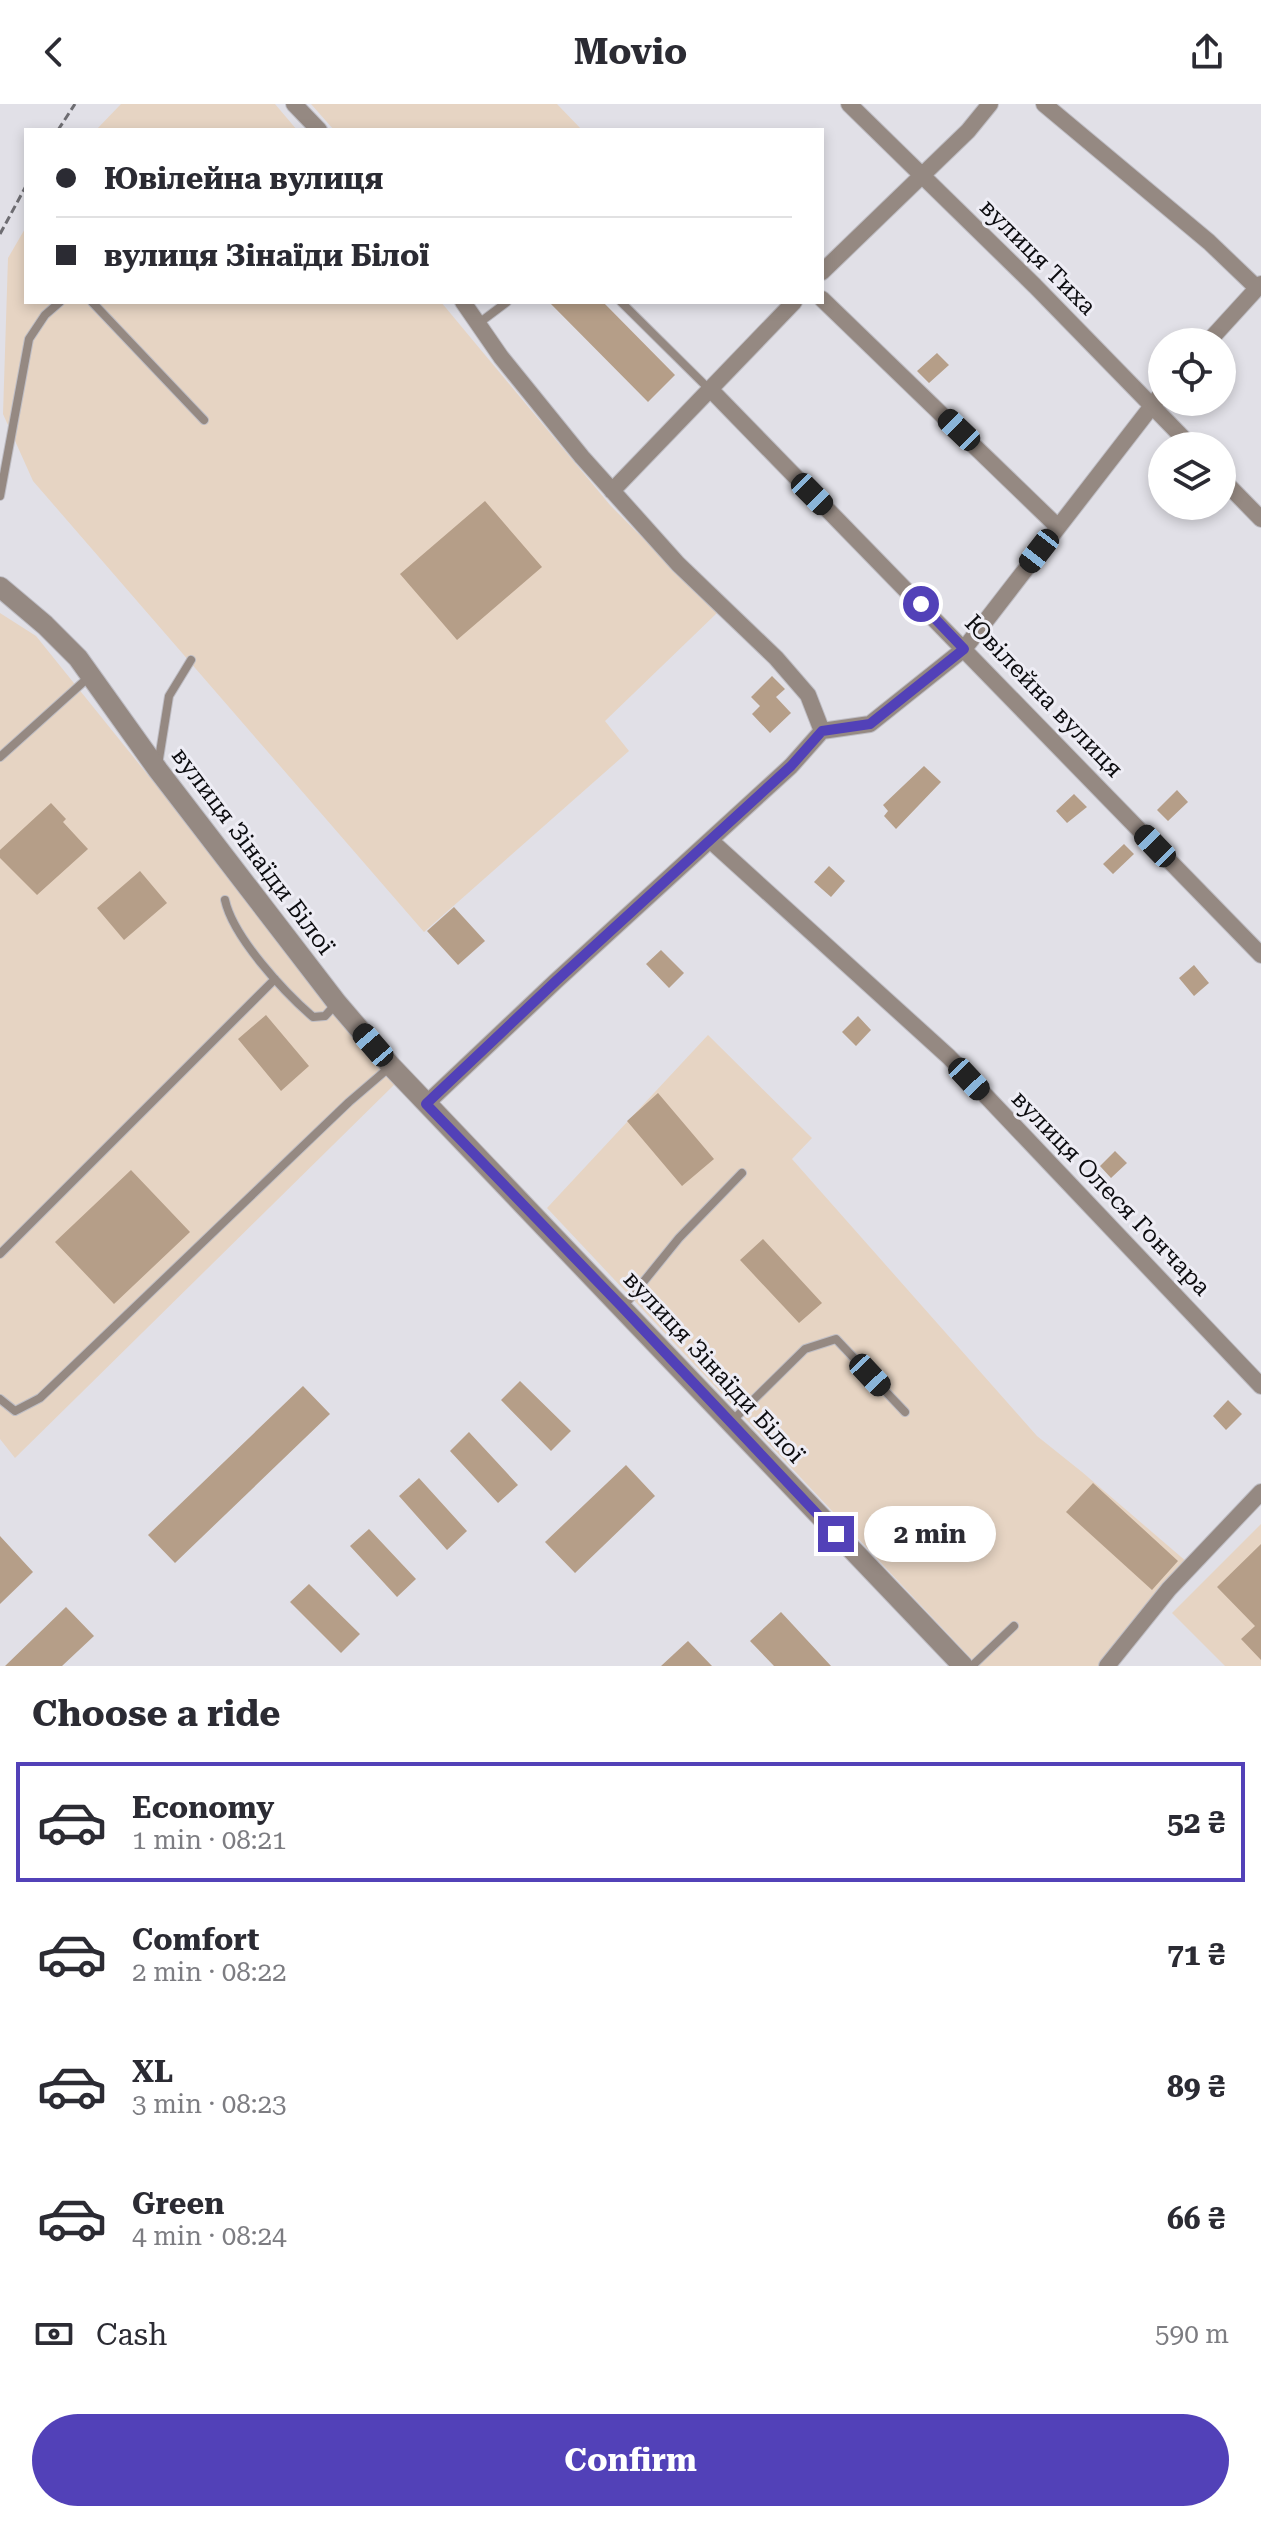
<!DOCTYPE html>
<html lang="en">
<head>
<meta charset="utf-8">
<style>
	:root { --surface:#fff; --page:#f2f2f3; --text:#2b2b33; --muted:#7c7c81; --line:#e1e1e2; --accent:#5241b8 }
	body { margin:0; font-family:"Roboto Serif",serif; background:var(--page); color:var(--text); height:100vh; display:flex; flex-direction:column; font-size:30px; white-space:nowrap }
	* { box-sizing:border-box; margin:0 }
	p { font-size:26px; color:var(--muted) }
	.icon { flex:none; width:44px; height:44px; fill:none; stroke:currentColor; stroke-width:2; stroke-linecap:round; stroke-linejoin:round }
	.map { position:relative; height:1562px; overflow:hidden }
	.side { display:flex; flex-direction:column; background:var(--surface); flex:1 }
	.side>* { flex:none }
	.banner { position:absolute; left:24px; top:24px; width:800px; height:176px; border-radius:0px; box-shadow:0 4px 12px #0003; display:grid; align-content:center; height:176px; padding:0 32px; background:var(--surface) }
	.tools { position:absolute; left:1148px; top:224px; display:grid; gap:16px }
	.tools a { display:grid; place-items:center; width:88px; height:88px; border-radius:50%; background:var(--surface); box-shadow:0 4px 12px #0003; font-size:40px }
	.end { position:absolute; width:36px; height:36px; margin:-18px; border:10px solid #5241b8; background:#fff; box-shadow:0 0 0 4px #fff }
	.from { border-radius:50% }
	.bubble { position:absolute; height:56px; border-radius:28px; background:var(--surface); box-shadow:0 4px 12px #0003; font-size:26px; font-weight:700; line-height:56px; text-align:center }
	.car { position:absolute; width:24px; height:48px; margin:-24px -12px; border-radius:10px; box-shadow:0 0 6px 2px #0007; background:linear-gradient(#222 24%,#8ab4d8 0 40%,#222 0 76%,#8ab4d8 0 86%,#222 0) }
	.banner b { display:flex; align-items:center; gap:28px; height:76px; font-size:30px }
	.banner b+b { border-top:2px solid var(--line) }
	.banner i { width:20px; height:20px; background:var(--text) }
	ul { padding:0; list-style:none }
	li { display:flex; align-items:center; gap:24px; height:120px; margin:0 16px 12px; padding:0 16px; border:4px solid transparent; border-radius:0px }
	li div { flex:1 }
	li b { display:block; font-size:30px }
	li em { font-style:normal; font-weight:700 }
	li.current { border-color:var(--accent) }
	li>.icon { width:72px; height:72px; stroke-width:1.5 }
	h2 { padding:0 32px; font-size:36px; line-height:96px }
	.pay { display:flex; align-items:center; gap:20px; height:88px; padding:0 32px; font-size:30px }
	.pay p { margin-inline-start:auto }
	.button { display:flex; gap:16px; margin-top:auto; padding:16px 32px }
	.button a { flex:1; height:92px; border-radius:48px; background:var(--accent); color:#fff; font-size:32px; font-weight:700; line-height:92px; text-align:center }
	header { display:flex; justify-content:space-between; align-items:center; height:104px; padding:0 32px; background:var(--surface); font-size:36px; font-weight:700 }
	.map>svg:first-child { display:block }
	.industrial { fill:#e6d4c3 }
	.building { fill:#b59e88 }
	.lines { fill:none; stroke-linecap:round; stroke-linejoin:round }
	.service-casing { stroke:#bfbec5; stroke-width:10 }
	.minor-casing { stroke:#bfbec5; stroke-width:18 }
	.tertiary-casing { stroke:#bfbec5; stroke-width:22 }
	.path { stroke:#6e6d72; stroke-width:3; stroke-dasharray:8 4; stroke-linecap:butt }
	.service { stroke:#958982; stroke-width:8 }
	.minor { stroke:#958982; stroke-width:16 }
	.tertiary { stroke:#958982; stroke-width:20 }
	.route { stroke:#5241b8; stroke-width:10 }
	.labels { text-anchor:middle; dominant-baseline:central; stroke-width:6; stroke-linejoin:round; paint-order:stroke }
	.street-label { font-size:24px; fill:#0d0d10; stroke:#eeedf5 }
</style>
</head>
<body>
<header><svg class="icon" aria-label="back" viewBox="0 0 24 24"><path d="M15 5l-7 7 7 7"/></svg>Movio<svg class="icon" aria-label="share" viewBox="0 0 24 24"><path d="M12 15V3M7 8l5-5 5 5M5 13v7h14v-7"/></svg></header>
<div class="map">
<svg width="1261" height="1562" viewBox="0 0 1261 1562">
	<rect width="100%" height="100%" fill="#e1e0e7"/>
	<path class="industrial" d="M121,0H275L297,26H96Z
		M311,0H557L582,26H334Z
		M26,123V198H441L610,401L717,509L605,617L629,647L424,828L33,377L3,310L8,154Z
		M0,509L36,532L396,979L15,1354L0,1335Z
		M708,931L812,1034L792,1055L1037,1332L1082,1368L1187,1458L1098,1562H978L547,1104Z
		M1261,1420V1562H1225L1172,1509Z"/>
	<path class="building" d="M549,198H603L675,271L648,298Z
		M937,249L949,261L929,279L917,267Z
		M485,397L542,463L457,536L400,470Z
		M772,572L785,585L776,593L791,609L770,629L752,610L760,602L751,593Z
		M924,662L941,678L896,725L884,712L888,707L883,701Z
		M1177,686L1188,698L1168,717L1157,706Z
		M1074,690L1087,703L1067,719L1056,707Z
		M51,699L66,715L63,718L88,745L37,791L0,754V746Z
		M1124,740L1134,750L1113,770L1103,760Z
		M829,762L845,777L831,793L814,778Z
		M140,767L167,799L124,836L97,804Z
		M454,803L485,837L458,861L427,827Z
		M661,846L684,869L669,884L646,860Z
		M1194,861L1209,879L1194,892L1179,874Z
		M266,911L309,962L281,987L238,935Z
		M858,912L871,926L856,942L842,928Z
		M658,989L714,1055L682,1082L627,1017Z
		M1115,1047L1127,1059L1111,1074L1100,1062Z
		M131,1066L190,1128L114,1200L55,1138Z
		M763,1135L822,1199L799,1219L740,1156Z
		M520,1277L571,1327L551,1347L501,1296Z
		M303,1282L330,1310L175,1459L148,1431Z
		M1228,1296L1242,1310L1226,1326L1213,1312Z
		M469,1328L518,1381L498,1399L450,1347Z
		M626,1361L655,1392L575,1469L545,1438Z
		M419,1374L467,1427L447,1446L399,1392Z
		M1093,1379L1178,1457L1152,1486L1066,1408Z
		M369,1425L416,1475L397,1493L350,1442Z
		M0,1432L33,1468L0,1500Z
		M1261,1440V1556L1241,1535L1255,1522L1217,1483Z
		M309,1480L360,1530L341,1549L290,1498Z
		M66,1503L94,1532L62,1562H5Z
		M781,1508L831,1562H774L750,1537Z
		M688,1537L712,1562H661Z"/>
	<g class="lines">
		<defs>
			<path id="service" d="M92,198L204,316
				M621,198L710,286
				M479,219L507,198
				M0,392L29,235L45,211L60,198
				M0,653L90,572
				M158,661L169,592L191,556
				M225,796C233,833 284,888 313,913L325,912L335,901
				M0,1150L275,875
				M623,1203L679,1134L742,1069
				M0,1295L15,1307L40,1294L349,998L391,962
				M730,1319L805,1245L836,1235L905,1308
				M972,1562L1014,1522"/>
			<path id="minor" d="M294,0L319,26
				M849,0L1035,182L1191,342
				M1044,0L1209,138L1257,184
				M822,168L968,27L990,0
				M822,195L1058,423
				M463,198L501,253L582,353L678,460L776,554L808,591L822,627
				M1208,238L1261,180
				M711,286L1261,851
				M1222,375L1261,415
				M612,387L794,198
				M822,627L870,620L964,545L1162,289
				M711,737L949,953L1261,1282
				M426,1000L556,877L791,662L822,627
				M1107,1562L1169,1485L1261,1388"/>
			<path id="tertiary" d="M0,483L45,521L78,554L158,666L337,899L391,962L963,1562"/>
		</defs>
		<use href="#service" class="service-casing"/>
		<use href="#minor" class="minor-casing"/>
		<use href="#tertiary" class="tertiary-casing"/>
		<path class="path" d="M58,26L75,0
			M0,130L26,82"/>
		<use href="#service" class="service"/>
		<use href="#minor" class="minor"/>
		<use href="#tertiary" class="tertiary"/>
	</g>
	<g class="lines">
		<path class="route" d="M836,1430L622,1203L426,1000L556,877L791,662L822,627L870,620L964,545L921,500"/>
	</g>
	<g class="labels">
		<g class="street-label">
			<text transform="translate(1038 153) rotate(45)">вулиця Тиха</text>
			<text transform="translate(1044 592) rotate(46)">Ювілейна вулиця</text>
			<text transform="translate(253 747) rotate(53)">вулиця Зінаїди Білої</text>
			<text transform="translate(1111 1089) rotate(46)">вулиця Олеся Гончара</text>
			<text transform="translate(714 1263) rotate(47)">вулиця Зінаїди Білої</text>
		</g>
	</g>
</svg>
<div class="tools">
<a><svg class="icon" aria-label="locate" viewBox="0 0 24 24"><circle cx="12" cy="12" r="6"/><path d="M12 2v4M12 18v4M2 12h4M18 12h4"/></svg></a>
<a><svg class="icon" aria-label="layers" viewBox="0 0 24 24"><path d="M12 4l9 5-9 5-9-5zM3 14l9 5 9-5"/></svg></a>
</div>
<i class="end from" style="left:921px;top:500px"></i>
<i class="end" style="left:836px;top:1430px"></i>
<div class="bubble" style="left:864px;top:1402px;width:132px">2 min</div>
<i class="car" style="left:959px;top:326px;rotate:314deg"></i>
<i class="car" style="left:812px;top:390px;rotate:135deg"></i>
<i class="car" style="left:1039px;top:447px;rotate:218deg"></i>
<i class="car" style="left:1155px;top:742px;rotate:316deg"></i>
<i class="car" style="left:373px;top:941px;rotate:319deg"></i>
<i class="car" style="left:969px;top:975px;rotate:137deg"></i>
<i class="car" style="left:870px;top:1271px;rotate:137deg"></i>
<div class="banner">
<b><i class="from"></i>Ювілейна вулиця</b>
<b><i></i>вулиця Зінаїди Білої</b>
</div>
</div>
<section class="side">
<h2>Choose a ride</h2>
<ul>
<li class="current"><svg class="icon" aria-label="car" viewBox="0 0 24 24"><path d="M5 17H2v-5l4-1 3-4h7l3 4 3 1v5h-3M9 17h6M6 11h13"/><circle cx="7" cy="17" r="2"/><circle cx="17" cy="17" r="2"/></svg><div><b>Economy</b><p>1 min · 08:21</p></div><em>52 ₴</em></li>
<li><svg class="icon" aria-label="car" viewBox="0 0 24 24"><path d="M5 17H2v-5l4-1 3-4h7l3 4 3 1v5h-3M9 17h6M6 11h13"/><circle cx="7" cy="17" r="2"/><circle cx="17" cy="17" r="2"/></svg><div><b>Comfort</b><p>2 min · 08:22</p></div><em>71 ₴</em></li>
<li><svg class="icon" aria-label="car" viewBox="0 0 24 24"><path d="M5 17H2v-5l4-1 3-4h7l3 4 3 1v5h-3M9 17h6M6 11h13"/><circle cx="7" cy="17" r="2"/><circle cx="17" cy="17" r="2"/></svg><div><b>XL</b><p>3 min · 08:23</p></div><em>89 ₴</em></li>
<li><svg class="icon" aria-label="car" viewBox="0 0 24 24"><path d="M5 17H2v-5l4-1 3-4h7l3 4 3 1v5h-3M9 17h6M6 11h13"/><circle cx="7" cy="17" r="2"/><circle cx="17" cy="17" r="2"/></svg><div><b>Green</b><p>4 min · 08:24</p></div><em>66 ₴</em></li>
</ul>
<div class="pay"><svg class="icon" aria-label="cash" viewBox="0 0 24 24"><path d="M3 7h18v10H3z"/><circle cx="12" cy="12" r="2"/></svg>Cash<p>590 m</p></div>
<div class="button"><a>Confirm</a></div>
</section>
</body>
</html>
